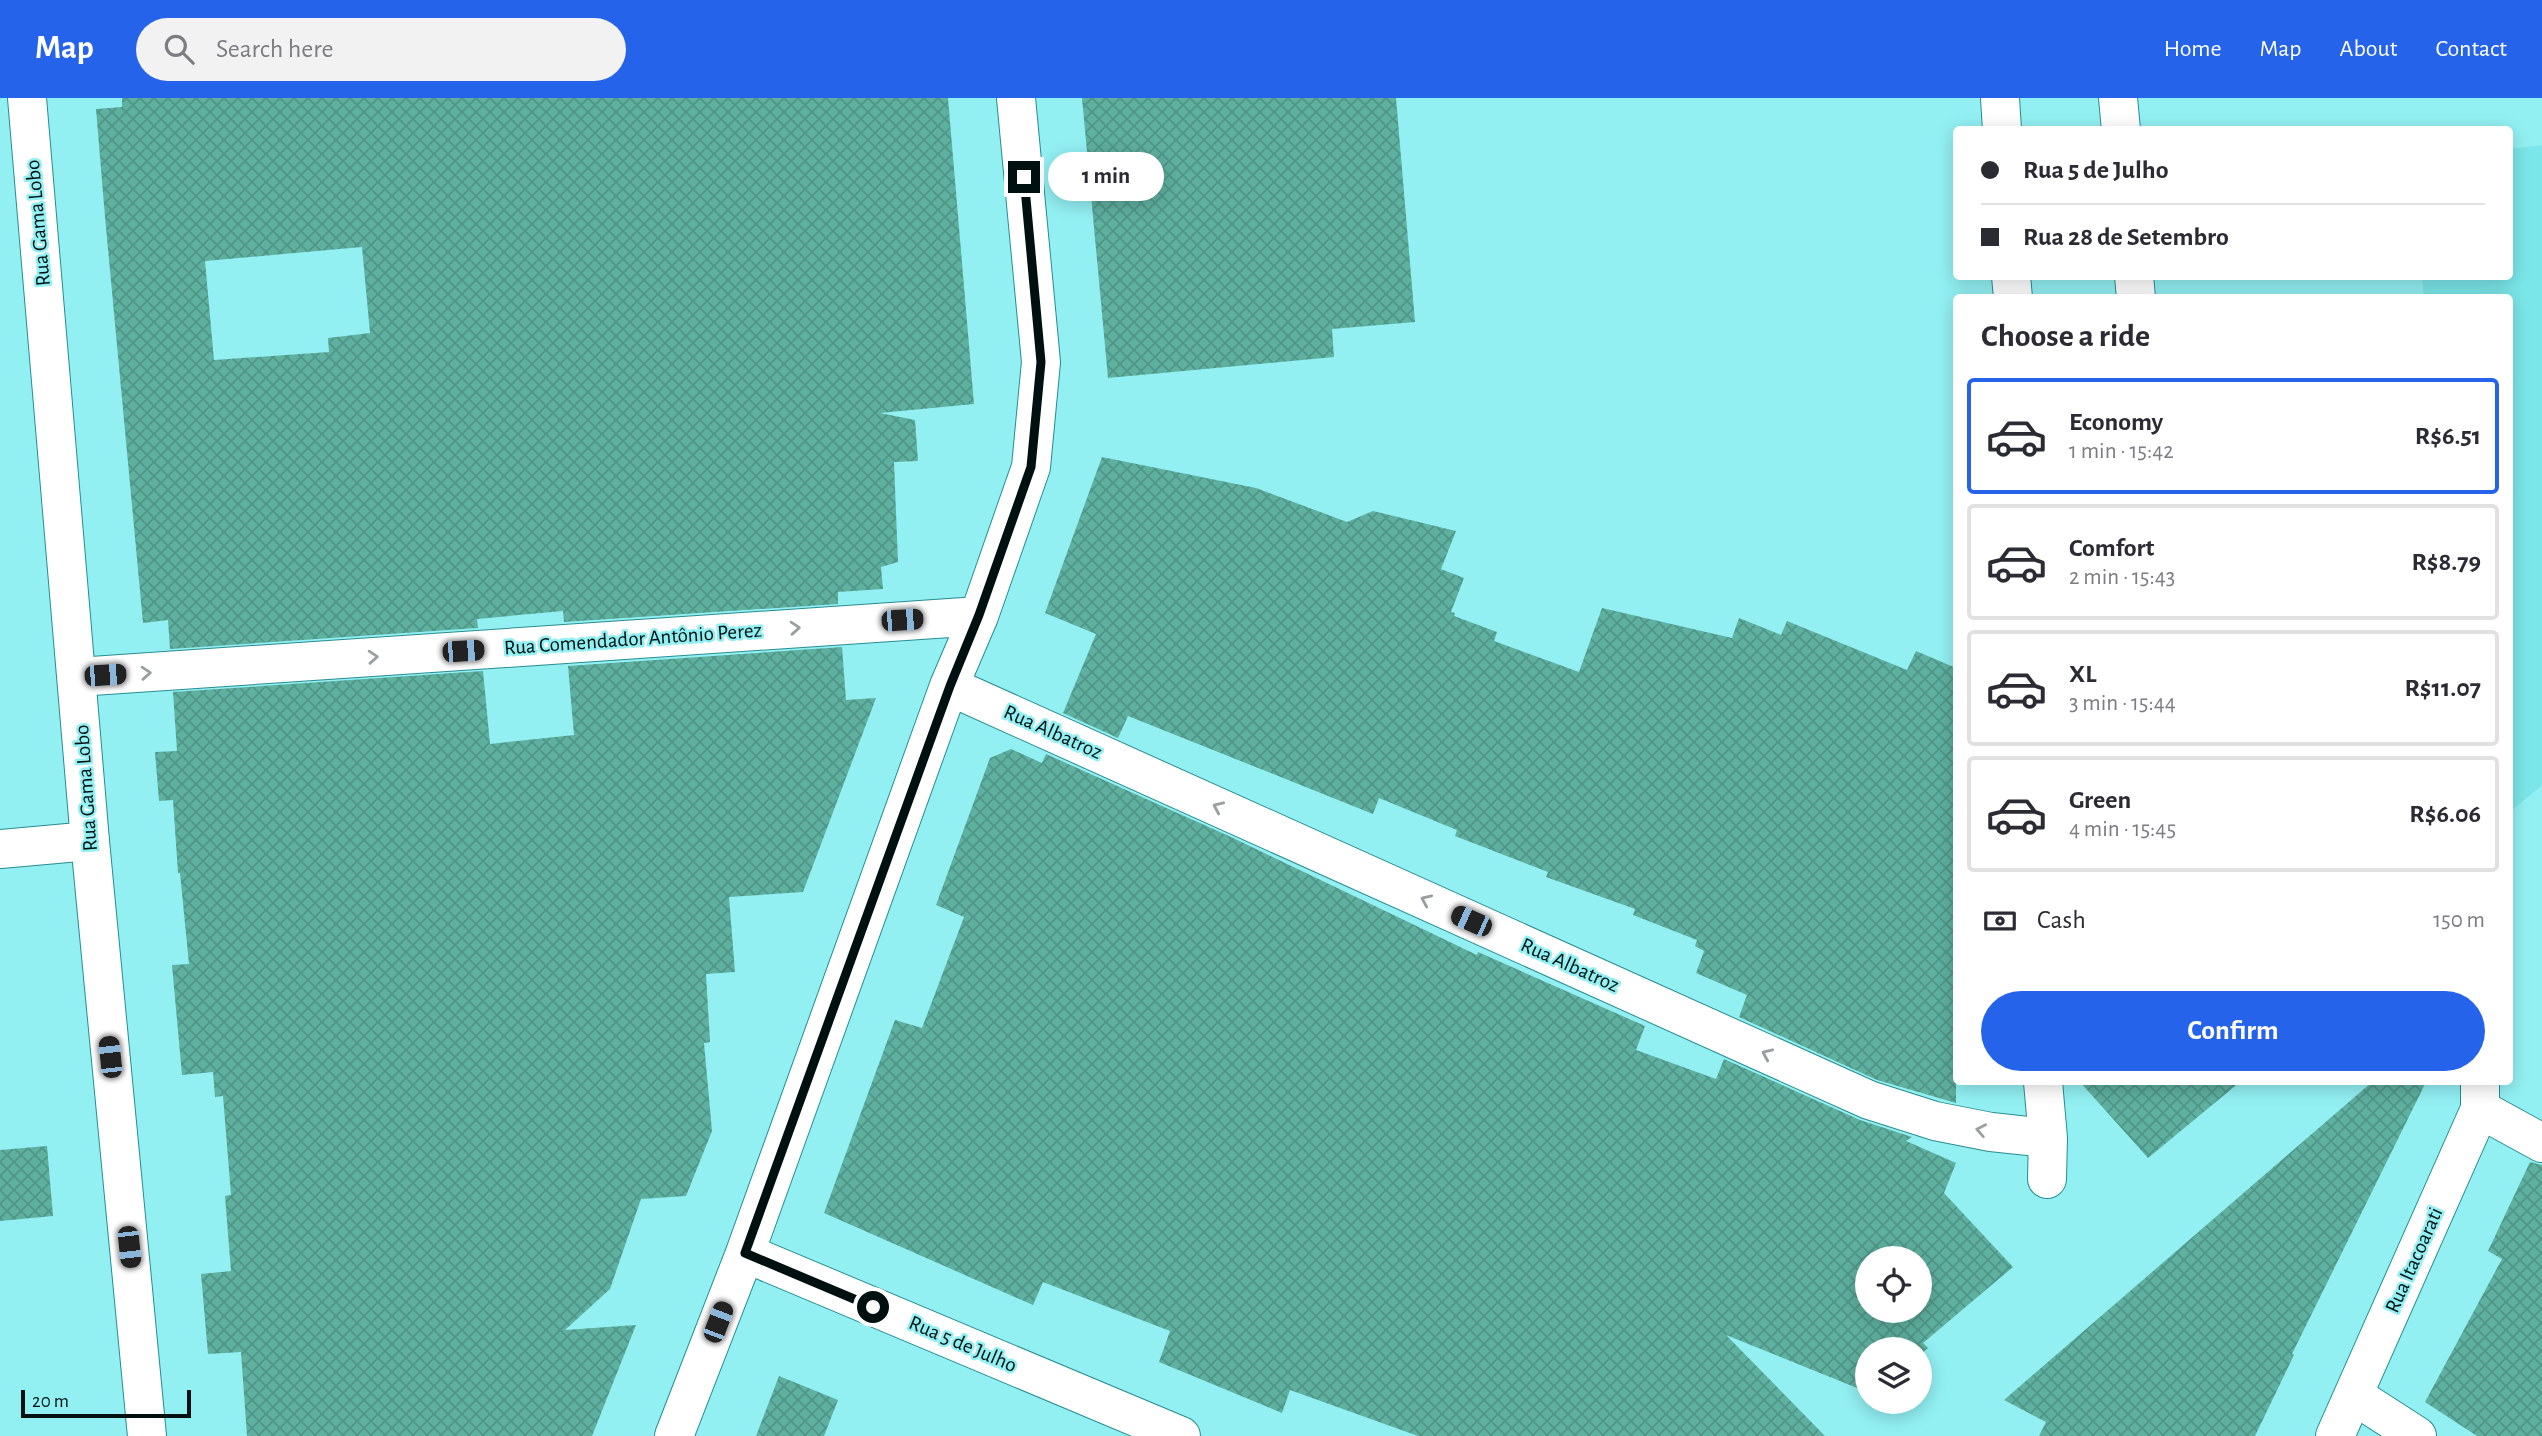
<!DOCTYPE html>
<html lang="en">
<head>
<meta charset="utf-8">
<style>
	:root { --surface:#fff; --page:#f2f2f3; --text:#2b2b33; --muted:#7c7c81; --line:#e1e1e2; --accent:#2563eb }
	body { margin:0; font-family:"Alegreya Sans",sans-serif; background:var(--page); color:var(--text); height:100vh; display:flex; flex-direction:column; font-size:26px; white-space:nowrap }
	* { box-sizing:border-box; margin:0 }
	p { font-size:23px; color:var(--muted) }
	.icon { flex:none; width:38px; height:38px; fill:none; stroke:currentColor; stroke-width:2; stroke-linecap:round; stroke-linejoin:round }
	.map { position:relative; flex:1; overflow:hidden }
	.panel { position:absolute; left:1953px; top:196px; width:560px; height:791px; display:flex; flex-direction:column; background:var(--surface); border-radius:7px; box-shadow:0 4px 18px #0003 }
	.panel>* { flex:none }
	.top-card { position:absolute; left:1953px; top:28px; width:560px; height:154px; border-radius:7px; box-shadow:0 4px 18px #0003; display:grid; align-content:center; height:154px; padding:0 28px; background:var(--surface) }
	.tools { position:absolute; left:1855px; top:1148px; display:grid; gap:14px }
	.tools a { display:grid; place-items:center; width:77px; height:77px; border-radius:50%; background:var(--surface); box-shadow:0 4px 18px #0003; font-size:35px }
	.scale { position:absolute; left:21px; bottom:18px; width:170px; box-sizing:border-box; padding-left:7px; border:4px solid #001011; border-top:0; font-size:19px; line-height:24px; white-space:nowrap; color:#001011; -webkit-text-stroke:5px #92f0f3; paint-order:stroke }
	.end { position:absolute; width:32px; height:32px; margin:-16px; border:9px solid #001011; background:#fff; box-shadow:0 0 0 4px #fff }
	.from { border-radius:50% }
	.bubble { position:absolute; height:49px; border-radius:24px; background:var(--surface); box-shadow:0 4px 18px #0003; font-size:23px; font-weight:600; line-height:49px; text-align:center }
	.car { position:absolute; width:21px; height:42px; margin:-21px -10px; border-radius:9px; box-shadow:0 0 5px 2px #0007; background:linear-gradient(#222 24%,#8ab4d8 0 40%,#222 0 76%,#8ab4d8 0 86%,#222 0) }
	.top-card b { display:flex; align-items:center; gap:24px; height:66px; font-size:26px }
	.top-card b+b { border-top:2px solid var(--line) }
	.top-card i { width:18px; height:18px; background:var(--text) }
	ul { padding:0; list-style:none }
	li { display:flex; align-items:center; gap:21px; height:116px; margin:0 14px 10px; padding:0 14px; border:4px solid var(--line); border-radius:7px }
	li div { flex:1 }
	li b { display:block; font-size:26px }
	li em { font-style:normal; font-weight:600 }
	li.on { border-color:var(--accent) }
	li>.icon { width:63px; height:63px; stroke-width:1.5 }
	h2 { padding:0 28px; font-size:32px; line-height:84px }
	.pay { display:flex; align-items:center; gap:18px; height:77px; padding:0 28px; font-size:26px }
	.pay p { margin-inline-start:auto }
	.primary-button { display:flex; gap:14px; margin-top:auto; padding:14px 28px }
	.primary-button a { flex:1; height:80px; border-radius:42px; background:var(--accent); color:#fff; font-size:28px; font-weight:600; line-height:80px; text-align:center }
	header { display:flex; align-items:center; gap:42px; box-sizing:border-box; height:98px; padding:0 35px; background:var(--accent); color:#fff }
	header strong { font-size:33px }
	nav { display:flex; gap:38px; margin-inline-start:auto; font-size:24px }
	.search { width:490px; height:63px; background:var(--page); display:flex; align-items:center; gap:18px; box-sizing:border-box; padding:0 24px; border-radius:38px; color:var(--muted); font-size:26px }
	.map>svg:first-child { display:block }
	.built { fill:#7be6e9 }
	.building { fill:url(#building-cross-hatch); fill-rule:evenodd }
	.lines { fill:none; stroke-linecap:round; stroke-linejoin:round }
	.street-casing { stroke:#278d91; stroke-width:40 }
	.secondary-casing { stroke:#278d91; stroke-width:40 }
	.street { stroke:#fff; stroke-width:38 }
	.secondary { stroke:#fff; stroke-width:38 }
	.oneway { stroke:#999fa0 }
	.route { stroke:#001011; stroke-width:9 }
	.labels { text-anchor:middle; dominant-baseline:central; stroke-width:5; stroke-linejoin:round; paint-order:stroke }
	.street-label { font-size:21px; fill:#001011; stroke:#92f0f3 }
</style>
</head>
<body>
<header>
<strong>Map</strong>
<div class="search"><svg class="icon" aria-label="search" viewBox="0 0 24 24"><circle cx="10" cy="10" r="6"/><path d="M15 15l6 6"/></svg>Search here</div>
<nav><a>Home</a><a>Map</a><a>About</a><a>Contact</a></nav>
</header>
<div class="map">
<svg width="2542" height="1338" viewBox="0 0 2542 1338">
	<defs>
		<pattern id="building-cross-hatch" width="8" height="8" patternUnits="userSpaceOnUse" patternTransform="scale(1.75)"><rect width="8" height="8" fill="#5eb09f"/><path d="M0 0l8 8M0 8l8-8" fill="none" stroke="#509688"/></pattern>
	</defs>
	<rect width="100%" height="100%" fill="#92f0f3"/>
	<path class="built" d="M2542,47V687L2510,714V200L2424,199L2422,179L2510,178V51Z"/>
	<path class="building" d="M122,0H948L974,306L880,315L915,322L918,363L894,364L898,464L881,469L883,491L838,494V506L564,524L563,513L477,521L478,530L170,551L168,522L143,525L105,119L96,11L122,9ZM362,149L370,235L328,240L329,254L214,262L205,163Z
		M1082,0H1396L1415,224L1332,231L1334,259L1108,280Z
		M1102,359L1256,390L1347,424L1373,413L1456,433L1441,471L1464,480L1451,514L1455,515L1454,518L1497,534L1494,543L1579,574L1602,510L1732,540L1739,520L1781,537L1787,523L1907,572L1916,553L1956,570V1005L1877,982L1739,919L1747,897L1696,875L1704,853L1695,848L1697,842L1633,817L1635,811L1546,779L1548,774L1455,738L1457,732L1379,700L1373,716L1128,618L1118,640L1063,615L1096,536L1045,515Z
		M842,549L846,602L876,600L803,794L729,799L735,874L706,876L710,944L704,945L712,1033L686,1098L641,1101L610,1191L565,1232L636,1227L592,1338H247L241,1254L208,1256L201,1176L231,1173L225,1098L231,1097L223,998L215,999L213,974L182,977L172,867L189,866L180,775H178L173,702L159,703L155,654L177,653L173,594L483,573L490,646L574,637L568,568Z
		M1011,651L1042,665L1046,656L1231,739L1477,857L1478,854L1645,928L1636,952L1716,981L1724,961L1860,1022L1912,1039L1906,1043L1956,1065L1944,1095L2013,1169L1923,1245L1928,1250L1920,1257V1251H1867V1294L1726,1237L1825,1338H1418L1290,1292L1282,1315L1159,1264L1170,1233L1043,1184L1033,1207L824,1115L895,922L922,930L964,819L936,807L990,660ZM1867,1160H1920V1213H1867Z
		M2080,984H2240L2148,1060Z
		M2372,984H2426L2292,1256L2294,1257L2255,1338H2039L2046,1324L2004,1302Z
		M47,1048L53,1118L0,1123V1052Z
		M2530,1064L2542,1067V1338H2477L2425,1304L2502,1161L2488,1153Z
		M779,1278L838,1302L824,1338H756Z"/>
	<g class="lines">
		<defs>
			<path id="street" d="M77,579L979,518
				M949,588L1869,1002L1935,1023L1991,1034L2048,1040
				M0,751L90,743
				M2043,984L2048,1040L2047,1081
				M2480,1011L2542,1045
				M745,1155L1181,1338
				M2355,1298L2417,1338
				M674,1338L745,1155L949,588L979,518L1031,369L1041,264L1016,0"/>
			<path id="secondary" d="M27,0L90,743L147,1338
				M2000,0L2002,32
				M2118,0L2121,32
				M2011,178L2013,200
				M2134,178L2136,200
				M2335,1338L2480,1011V984"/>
		</defs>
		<use href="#street" class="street-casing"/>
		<use href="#secondary" class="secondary-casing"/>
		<use href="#street" class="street"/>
		<use href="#secondary" class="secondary"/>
	</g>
	<defs><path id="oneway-chevron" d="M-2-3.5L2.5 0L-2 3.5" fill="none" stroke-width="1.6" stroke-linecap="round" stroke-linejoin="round" transform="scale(1.75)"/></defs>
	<g class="oneway">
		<use href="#oneway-chevron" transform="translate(795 530) rotate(-4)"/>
		<use href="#oneway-chevron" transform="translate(373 559) rotate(-4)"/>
		<use href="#oneway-chevron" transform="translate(146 575) rotate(-4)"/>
		<use href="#oneway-chevron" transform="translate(1218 709) rotate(-156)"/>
		<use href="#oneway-chevron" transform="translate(1426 802) rotate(-156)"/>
		<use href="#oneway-chevron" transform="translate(1767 956) rotate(-156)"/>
		<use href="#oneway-chevron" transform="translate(1981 1032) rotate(-169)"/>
	</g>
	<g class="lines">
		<path class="route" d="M873,1209L745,1155L950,588L979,517L1031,369L1041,264L1024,79"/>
	</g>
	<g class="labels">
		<g class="street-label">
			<text transform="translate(38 125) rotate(-95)">Rua Gama Lobo</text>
			<text transform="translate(633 541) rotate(-4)">Rua Comendador Antônio Perez</text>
			<text transform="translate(1053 634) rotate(24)">Rua Albatroz</text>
			<text transform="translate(86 690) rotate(-94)">Rua Gama Lobo</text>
			<text transform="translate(1570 867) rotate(24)">Rua Albatroz</text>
			<text transform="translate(2414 1162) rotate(-66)">Rua Itacoarati</text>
			<text transform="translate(963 1246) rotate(23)">Rua 5 de Julho</text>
		</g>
	</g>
</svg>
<div class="tools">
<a><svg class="icon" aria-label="locate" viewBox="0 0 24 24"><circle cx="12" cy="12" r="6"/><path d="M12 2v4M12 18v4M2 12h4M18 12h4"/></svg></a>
<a><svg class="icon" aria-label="layers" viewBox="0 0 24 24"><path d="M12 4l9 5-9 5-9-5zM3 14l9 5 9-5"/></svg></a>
</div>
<div class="scale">20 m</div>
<i class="end from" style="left:873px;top:1209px"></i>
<i class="end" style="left:1024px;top:79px"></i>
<div class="bubble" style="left:1048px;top:54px;width:116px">1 min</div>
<i class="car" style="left:902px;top:522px;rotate:86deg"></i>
<i class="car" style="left:463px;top:553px;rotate:86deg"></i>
<i class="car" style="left:105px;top:577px;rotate:86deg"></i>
<i class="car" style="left:1471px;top:823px;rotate:294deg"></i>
<i class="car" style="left:110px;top:959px;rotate:354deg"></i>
<i class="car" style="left:129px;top:1149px;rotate:174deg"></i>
<i class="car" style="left:718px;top:1224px;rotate:21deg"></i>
<div class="top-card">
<b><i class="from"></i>Rua 5 de Julho</b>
<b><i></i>Rua 28 de Setembro</b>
</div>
<section class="panel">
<h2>Choose a ride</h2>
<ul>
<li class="on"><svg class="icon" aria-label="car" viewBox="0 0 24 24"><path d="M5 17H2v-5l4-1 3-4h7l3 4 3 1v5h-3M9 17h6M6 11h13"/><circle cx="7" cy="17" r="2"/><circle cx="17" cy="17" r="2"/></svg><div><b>Economy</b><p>1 min · 15:42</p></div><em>R$6.51</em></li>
<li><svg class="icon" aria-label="car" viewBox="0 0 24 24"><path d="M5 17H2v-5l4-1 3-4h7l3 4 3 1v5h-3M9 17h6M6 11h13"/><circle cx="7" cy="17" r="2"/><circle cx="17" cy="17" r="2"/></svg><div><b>Comfort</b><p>2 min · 15:43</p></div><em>R$8.79</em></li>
<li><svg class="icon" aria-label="car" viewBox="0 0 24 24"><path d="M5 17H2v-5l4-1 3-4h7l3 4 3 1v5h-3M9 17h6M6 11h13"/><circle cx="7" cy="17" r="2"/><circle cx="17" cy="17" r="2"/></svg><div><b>XL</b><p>3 min · 15:44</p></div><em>R$11.07</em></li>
<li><svg class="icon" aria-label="car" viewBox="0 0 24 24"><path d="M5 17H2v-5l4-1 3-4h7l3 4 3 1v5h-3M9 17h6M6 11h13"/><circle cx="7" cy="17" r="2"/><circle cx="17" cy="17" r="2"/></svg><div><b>Green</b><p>4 min · 15:45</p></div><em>R$6.06</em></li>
</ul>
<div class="pay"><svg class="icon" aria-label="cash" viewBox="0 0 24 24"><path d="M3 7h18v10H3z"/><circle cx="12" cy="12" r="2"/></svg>Cash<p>150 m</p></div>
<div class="primary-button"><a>Confirm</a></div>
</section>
</div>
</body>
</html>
